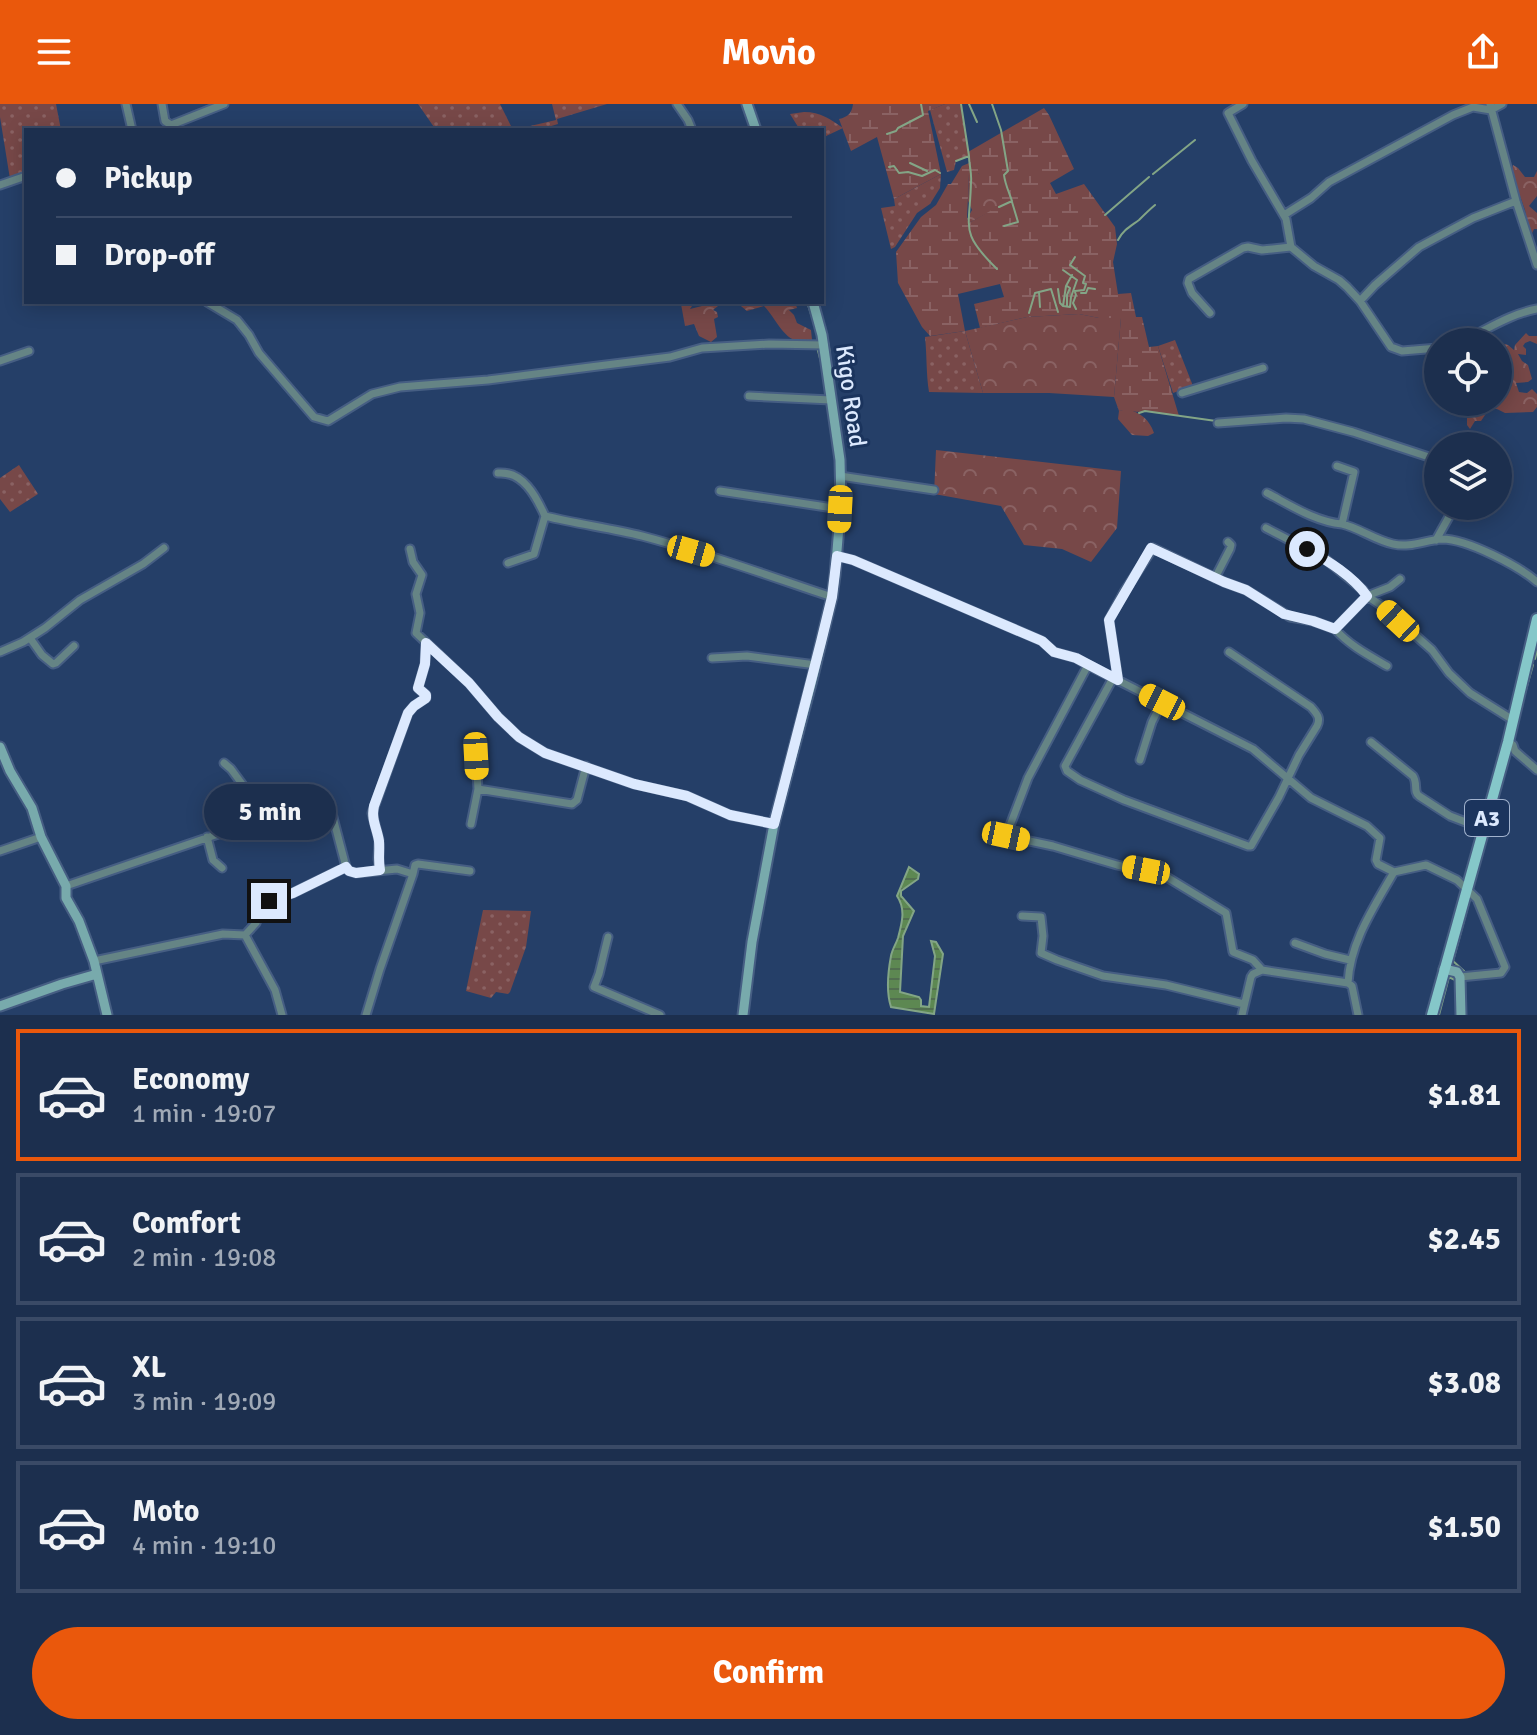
<!DOCTYPE html>
<html lang="en">
<head>
<meta charset="utf-8">
<style>
	:root { --surface:#1c2f4e; --page:#253755; --text:#f1f3f6; --muted:#a0a9b6; --line:#3a4a66; --accent:#ea580c }
	body { margin:0; font-family:Signika,sans-serif; background:var(--page); color:var(--text); height:100vh; display:flex; flex-direction:column; font-size:30px; white-space:nowrap }
	* { box-sizing:border-box; margin:0 }
	p { font-size:26px; color:var(--muted) }
	.icon { flex:none; width:44px; height:44px; fill:none; stroke:currentColor; stroke-width:2; stroke-linecap:round; stroke-linejoin:round }
	.map { position:relative; height:911px; overflow:hidden }
	.sheet { display:flex; flex-direction:column; background:var(--surface); flex:1 }
	.sheet>* { flex:none }
	.banner { position:absolute; left:24px; top:24px; width:800px; height:176px; border-radius:0px; box-shadow:0 4px 20px #0003,0 0 0 2px var(--line); display:grid; align-content:center; height:176px; padding:0 32px; background:var(--surface) }
	.controls { position:absolute; left:1424px; top:224px; display:grid; gap:16px }
	.controls a { display:grid; place-items:center; width:88px; height:88px; border-radius:50%; background:var(--surface); box-shadow:0 4px 20px #0003,0 0 0 2px var(--line); font-size:40px }
	.end { position:absolute; width:36px; height:36px; margin:-18px; border:10px solid #dce9fe; background:#111; box-shadow:0 0 0 4px #111 }
	.from { border-radius:50% }
	.bubble { position:absolute; height:56px; border-radius:28px; background:var(--surface); box-shadow:0 4px 20px #0003,0 0 0 2px var(--line); font-size:26px; font-weight:700; line-height:56px; text-align:center }
	.car { position:absolute; width:24px; height:48px; margin:-24px -12px; border-radius:10px; box-shadow:0 0 6px 2px #0007; background:linear-gradient(#f5c518 24%,#345 0 40%,#f5c518 0 76%,#345 0 86%,#f5c518 0) }
	.banner b { display:flex; align-items:center; gap:28px; height:76px; font-size:30px }
	.banner b+b { border-top:2px solid var(--line) }
	.banner i { width:20px; height:20px; background:var(--text) }
	ul { padding:14px 0 0; list-style:none }
	li { display:flex; align-items:center; gap:24px; height:132px; margin:0 16px 12px; padding:0 16px; border:4px solid var(--line); border-radius:0px }
	li div { flex:1 }
	li b { display:block; font-size:30px }
	li em { font-style:normal; font-weight:700 }
	li.active { border-color:var(--accent) }
	li>.icon { width:72px; height:72px; stroke-width:1.5 }
	.button { display:flex; gap:16px; margin-top:auto; padding:16px 32px }
	.button a { flex:1; height:92px; border-radius:48px; background:var(--accent); color:#fff; font-size:32px; font-weight:700; line-height:92px; text-align:center }
	header { display:flex; justify-content:space-between; align-items:center; height:104px; padding:0 32px; background:var(--accent); color:#fff; font-size:36px; font-weight:700 }
	.map>svg:first-child { display:block }
	.green { fill:url(#green-dots) }
	.forest { fill:url(#forest-crowns) }
	.wetland { fill:url(#wetland-marsh); fill-rule:evenodd }
	.water { fill:url(#water-rules); stroke:#83a586; stroke-width:2 }
	.lines { fill:none; stroke-linecap:round; stroke-linejoin:round }
	.stream { stroke:#83a586; stroke-width:2 }
	.street-casing { stroke:#465e83; stroke-width:11 }
	.secondary-casing { stroke:#465e83; stroke-width:13 }
	.primary-casing { stroke:#465e83; stroke-width:14 }
	.street { stroke:#658485; stroke-width:7 }
	.secondary { stroke:#78aaac; stroke-width:9 }
	.primary { stroke:#85c7c9; stroke-width:10 }
	.route { stroke:#dce9fe; stroke-width:10 }
	.labels { text-anchor:middle; dominant-baseline:central; stroke-width:6; stroke-linejoin:round; paint-order:stroke }
	.shield { fill:#1b345d; stroke:#a2b3ce; stroke-width:2 }
	.shield-label { font-size:22px; font-weight:bold; fill:#dce9fe }
	.street-label { font-size:24px; fill:#dce9fe; stroke:#1b345d }
</style>
</head>
<body>
<header><svg class="icon" aria-label="menu" viewBox="0 0 24 24"><path d="M4 6h16M4 12h16M4 18h16"/></svg>Movio<svg class="icon" aria-label="share" viewBox="0 0 24 24"><path d="M12 15V3M7 8l5-5 5 5M5 13v7h14v-7"/></svg></header>
<div class="map">
<svg width="1537" height="911" viewBox="0 0 1537 911">
	<defs>
		<pattern id="green-dots" width="8" height="8" patternUnits="userSpaceOnUse" patternTransform="scale(2)"><rect width="8" height="8" fill="#774848"/><path d="M2 2h.1M6 6h.1" fill="none" stroke="#8a6263" stroke-width="1.8" stroke-linecap="round"/></pattern>
		<pattern id="forest-crowns" width="20" height="18" patternUnits="userSpaceOnUse" patternTransform="scale(2)"><rect width="20" height="18" fill="#774848"/><path d="M2 6a3 3 0 1 1 6 0M12 15a3 3 0 1 1 6 0" fill="none" stroke="#8a6263"/></pattern>
		<pattern id="wetland-marsh" width="20" height="14" patternUnits="userSpaceOnUse" patternTransform="scale(2)"><rect width="20" height="14" fill="#774848"/><path d="M1 5h8M5 5V1M11 12h8M15 12V8" fill="none" stroke="#8a6263"/></pattern>
		<pattern id="water-rules" width="6" height="5" patternUnits="userSpaceOnUse" patternTransform="scale(2)"><rect width="6" height="5" fill="#5d8852"/><path d="M0 2.5h6" fill="none" stroke="#526e50"/></pattern>
	</defs>
	<rect width="100%" height="100%" fill="#253f68"/>
	<path class="green" d="M0,0H56L61,26H26V70L10,75L0,13Z
		M418,0H500L513,26L556,16L552,0H607L557,15L558,20L538,26H436Z
		M945,0H961L969,52L956,57L954,66L947,68L930,6Z
		M804,8C821,8 830,15 843,24L822,34V26H800L790,10Z
		M941,70L940,84L930,100L917,109L895,143L891,145L881,104L895,102L894,95Z
		M965,227L983,289L929,288C926,269 927,251 925,233Z
		M1175,236L1193,282L1173,289L1158,242Z
		M19,361L38,390L10,408L0,395V374Z
		M483,806L531,807L526,843L510,888L508,890L496,888L491,894L466,887Z"/>
	<path class="forest" d="M1513,61L1518,64L1525,73H1534L1537,67V92L1529,102L1537,109V125H1534L1530,134L1525,106L1511,67Z
		M969,69H978L1000,93L999,103L969,119L967,115L972,106L968,97Z
		M704,198H723L713,206L717,208L718,213L714,215L717,233L711,238L699,232L694,220L685,222L681,200H689L692,202L690,205L702,202Z
		M736,198H795L797,204L789,206L794,211L797,219L811,226L812,236C787,246 777,215 764,202L747,207Z
		M1079,210L1099,214H1121L1114,293L1049,289H983L965,227L1027,213Z
		M1526,229L1529,232H1537V240L1530,237L1525,239L1523,242L1526,245V251L1518,250L1522,257L1528,261L1532,275L1528,278L1516,279L1519,288L1527,289L1532,285L1537,290V303L1533,308L1505,309L1497,305H1489L1481,317H1475L1470,325L1467,321V298H1498V238L1508,241L1514,246L1515,241Z
		M1127,305C1141,309 1149,315 1154,329L1148,332L1132,331L1118,315L1119,307Z
		M936,346L1121,367L1117,424L1091,458L1062,445L1024,441L1001,402L934,390Z"/>
	<path class="wetland" d="M853,0H945L928,7L941,70L894,95L877,33L851,47L839,15C848,13 852,9 853,0Z
		M1044,4L1049,11L1074,65L1050,79L1056,90L1084,80L1115,123L1117,140L1113,158L1118,190L1131,189L1136,213H1142L1149,243L1158,242L1179,312L1145,307C1136,310 1129,304 1119,307L1114,293L1121,214H1099L1079,210L1027,213L980,224L974,200L1004,193L1000,180L958,190L965,227L930,232L922,223L898,179L896,148L921,113L936,101L948,80H951L962,62L969,59L968,48ZM978,69L982,75V91L999,93V102L969,119L967,115L969,70Z"/>
	<path class="water" d="M909,763L919,770L918,775L901,787V792L914,807L903,832L900,888L919,893L921,896V902L929,903L935,852L931,837L936,838L943,850L934,910L891,903C886,888 888,868 891,852C892,846 896,840 898,834C902,819 906,805 897,792Z"/>
	<g class="lines">
		<path class="stream" d="M742,0L750,21
			M969,0L977,18
			M992,0L1001,26L1008,67L1004,71C1005,80 1009,88 1012,97L999,103
			M887,30L896,27L898,24L923,11L921,0
			M969,52C969,61 972,69 971,78C970,125 959,128 997,165
			M956,57L969,52L961,0
			M910,59L927,67
			M889,63L894,62L899,69L908,68L922,72L935,66L940,69
			M1153,70L1195,36
			M1105,111L1149,73
			M1004,122L1018,118L1012,98
			M1118,136C1123,126 1131,122 1139,116C1144,111 1149,106 1155,101
			M1063,166L1077,176L1071,193L1070,203L1063,202L1066,182L1072,171
			M1058,185L1060,199L1063,202
			M1075,187L1084,186L1086,180L1083,179L1085,172L1070,161L1075,153
			M1039,188L1040,203
			M1075,188L1076,191L1073,199L1076,205
			M1081,189H1086L1088,184L1095,185
			M807,198L813,216
			M818,198L826,230
			M1067,202V191L1070,184L1067,182
			M1029,209L1035,189L1051,185L1058,208
			M828,238L830,249
			M817,243L821,258
			M1139,309L1145,307L1216,317
			M1535,555L1537,547
			M1521,603L1533,561
			M1490,722L1505,668
			M1472,786L1488,729
			M1464,867L1453,857L1471,791
			M1439,911L1449,873L1457,877"/>
		<defs>
			<path id="street" d="M126,0L132,26
				M162,0L165,17L171,21L224,0
				M677,0L688,16L692,26
				M1243,0L1228,9L1252,57L1286,115L1291,143L1314,162L1339,176L1347,183L1360,197L1391,243L1402,247L1438,244
				M1490,0L1516,97L1537,161
				M0,81L26,72
				M1284,111L1311,94L1329,78L1453,11L1473,3L1491,6L1502,0
				M1360,197L1375,181L1419,143L1473,114L1516,97
				M207,198L237,216L249,231L259,249L314,313L328,317L372,290L400,283L488,276L590,263L670,253L702,244L769,240L824,241
				M1210,209L1192,189L1188,179L1189,175L1243,144L1248,143L1262,146L1291,143
				M1460,238C1485,227 1509,210 1537,205
				M0,257L29,247
				M1182,289L1263,264
				M749,292L831,296
				M1218,319L1286,314L1304,315L1353,328L1438,356
				M1337,362L1354,368L1342,420C1359,424 1375,436 1393,440C1411,444 1425,436 1442,435C1467,435 1519,462 1537,478
				M498,369C523,367 536,392 545,412
				M840,372L934,386
				M720,387L840,405
				M1267,389C1290,401 1316,418 1342,420
				M1266,424L1324,454L1363,486L1367,492L1390,483L1400,475
				M1436,436L1455,402
				M410,445L413,458L422,471L416,490L420,509L416,529L469,579L498,613L519,633L545,649L634,680L687,692L730,711L774,720
				M837,452L853,456L1042,537L1054,548L1076,554L1088,561
				M508,459L534,450L545,412C577,420 610,424 642,432C707,449 769,472 832,493
				M1215,474L1230,445L1231,441L1228,438
				M1335,525C1349,541 1368,551 1387,562
				M30,534L42,551L53,560L56,559L74,542
				M0,548L23,538L45,524L80,496L143,460L164,444
				M712,554L747,552L816,561
				M1113,574L1065,662L1067,667L1080,676L1124,696L1248,742H1251L1279,693L1299,651L1317,622C1321,614 1317,610 1311,603L1229,548
				M1118,576L1109,516L1124,488L1153,444L1224,478L1246,486L1290,513L1313,517L1335,525L1367,492L1382,502L1432,546L1449,569L1470,589L1513,616
				M1371,638L1413,672C1418,679 1413,688 1419,692L1450,712L1484,725
				M1508,638L1513,641L1515,647L1537,666
				M1140,656L1152,618L1162,598
				M478,685L572,700L577,696L586,662
				M331,706L346,763
				M471,720L478,685L476,652
				M207,733L213,756L222,764
				M0,747L41,733
				M380,766L378,755L379,736L372,709L408,609L414,602L426,594V591L418,584L425,560L426,539
				M413,770L415,761L418,760L470,767
				M66,782L227,727C238,721 254,715 259,703L231,665L224,659
				M1022,812L1041,813L1043,832L1041,849L1057,856L1103,872L1166,881L1244,900
				M245,831L275,886L282,911
				M608,833L599,870L594,883L660,911
				M1295,839L1325,850L1350,856
				M94,857L223,830L245,831L256,819L262,802L269,797L293,789L346,763L349,767L356,769L397,765L413,770L380,865L366,911
				M1348,879C1350,838 1374,803 1394,768
				M1242,911L1251,873L1253,870L1262,866
				M1358,911L1352,882L1348,879L1262,866L1253,856L1233,848L1226,809L1165,772L1117,761L1053,742L1006,732L1028,674L1088,561L1253,645L1311,694L1367,722L1380,734L1376,756L1378,760L1394,768L1426,761L1457,776L1477,795L1505,863L1501,869L1460,873"/>
			<path id="secondary" d="M747,0L756,26
				M0,643L10,667L32,704L41,733L66,782V794L79,817L94,857L107,911
				M1444,865L1457,868L1460,873L1461,911
				M0,902L62,880L97,870
				M743,911L752,838L774,720L812,576L832,493L835,471L841,398L840,356L822,231L813,198"/>
			<path id="primary" d="M1432,911L1508,638L1537,515"/>
		</defs>
		<use href="#street" class="street-casing"/>
		<use href="#secondary" class="secondary-casing"/>
		<use href="#primary" class="primary-casing"/>
		<use href="#street" class="street"/>
		<use href="#secondary" class="secondary"/>
		<use href="#primary" class="primary"/>
	</g>
	<g class="lines">
		<path class="route" d="M269,797L293,789L346,763L349,767L356,769L380,766C378,756 380,747 379,737C377,724 371,716 374,702L408,609L414,602L426,594V591L418,584L425,560L426,539L469,579L498,613L519,633L545,649L634,680L687,692L730,711L774,720L821,538L832,493L837,452L853,456L1042,537L1054,548L1076,554L1118,576L1109,516L1151,444L1224,478L1246,486L1284,510L1313,517L1335,525L1367,492C1353,472 1328,457 1307,445"/>
	</g>
	<g class="labels">
		<rect class="shield" x="1465" y="696" width="44" height="36" rx="6"/>
		<g class="shield-label">
			<text x="1487" y="714">A3</text>
		</g>
		<g class="street-label">
			<text transform="translate(851 292) rotate(82)">Kigo Road</text>
		</g>
	</g>
</svg>
<div class="controls">
<a><svg class="icon" aria-label="locate" viewBox="0 0 24 24"><circle cx="12" cy="12" r="6"/><path d="M12 2v4M12 18v4M2 12h4M18 12h4"/></svg></a>
<a><svg class="icon" aria-label="layers" viewBox="0 0 24 24"><path d="M12 4l9 5-9 5-9-5zM3 14l9 5 9-5"/></svg></a>
</div>
<i class="end from" style="left:1307px;top:445px"></i>
<i class="end" style="left:269px;top:797px"></i>
<div class="bubble" style="left:204px;top:680px;width:132px">5 min</div>
<i class="car" style="left:840px;top:405px;rotate:183deg"></i>
<i class="car" style="left:691px;top:447px;rotate:106deg"></i>
<i class="car" style="left:1398px;top:517px;rotate:313deg"></i>
<i class="car" style="left:1162px;top:598px;rotate:297deg"></i>
<i class="car" style="left:476px;top:652px;rotate:177deg"></i>
<i class="car" style="left:1006px;top:732px;rotate:102deg"></i>
<i class="car" style="left:1146px;top:766px;rotate:281deg"></i>
<div class="banner">
<b><i class="from"></i>Pickup</b>
<b><i></i>Drop-off</b>
</div>
</div>
<section class="sheet">
<ul>
<li class="active"><svg class="icon" aria-label="car" viewBox="0 0 24 24"><path d="M5 17H2v-5l4-1 3-4h7l3 4 3 1v5h-3M9 17h6M6 11h13"/><circle cx="7" cy="17" r="2"/><circle cx="17" cy="17" r="2"/></svg><div><b>Economy</b><p>1 min · 19:07</p></div><em>$1.81</em></li>
<li><svg class="icon" aria-label="car" viewBox="0 0 24 24"><path d="M5 17H2v-5l4-1 3-4h7l3 4 3 1v5h-3M9 17h6M6 11h13"/><circle cx="7" cy="17" r="2"/><circle cx="17" cy="17" r="2"/></svg><div><b>Comfort</b><p>2 min · 19:08</p></div><em>$2.45</em></li>
<li><svg class="icon" aria-label="car" viewBox="0 0 24 24"><path d="M5 17H2v-5l4-1 3-4h7l3 4 3 1v5h-3M9 17h6M6 11h13"/><circle cx="7" cy="17" r="2"/><circle cx="17" cy="17" r="2"/></svg><div><b>XL</b><p>3 min · 19:09</p></div><em>$3.08</em></li>
<li><svg class="icon" aria-label="car" viewBox="0 0 24 24"><path d="M5 17H2v-5l4-1 3-4h7l3 4 3 1v5h-3M9 17h6M6 11h13"/><circle cx="7" cy="17" r="2"/><circle cx="17" cy="17" r="2"/></svg><div><b>Moto</b><p>4 min · 19:10</p></div><em>$1.50</em></li>
</ul>
<div class="button"><a>Confirm</a></div>
</section>
</body>
</html>
